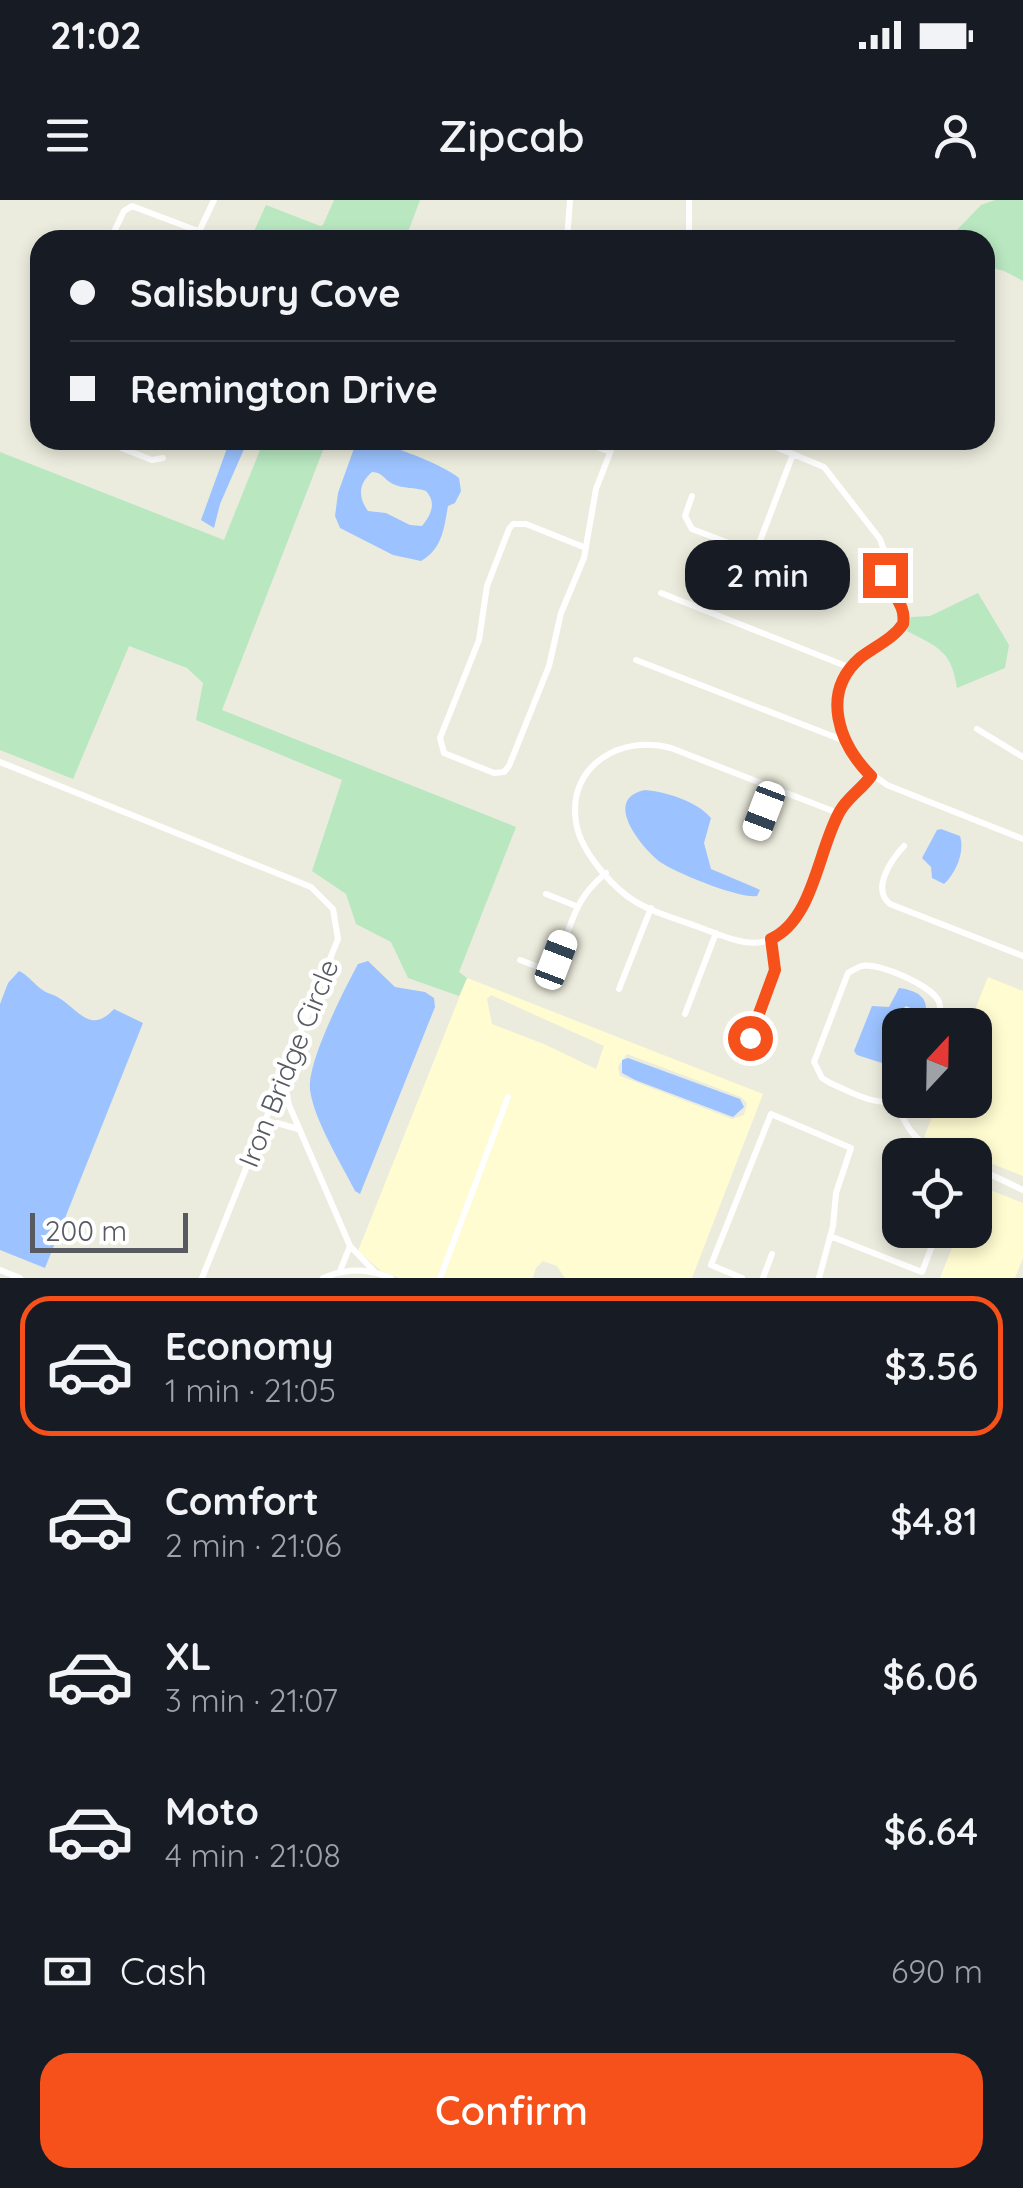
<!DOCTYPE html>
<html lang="en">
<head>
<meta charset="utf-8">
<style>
	:root { --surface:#171b24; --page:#242831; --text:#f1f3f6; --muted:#9ea1a6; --line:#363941; --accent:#f6511a }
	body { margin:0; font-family:Quicksand,sans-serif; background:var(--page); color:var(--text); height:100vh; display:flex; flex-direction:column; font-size:38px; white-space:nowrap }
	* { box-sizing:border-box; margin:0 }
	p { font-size:32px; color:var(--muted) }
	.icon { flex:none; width:55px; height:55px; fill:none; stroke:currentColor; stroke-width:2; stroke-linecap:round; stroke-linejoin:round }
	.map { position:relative; height:1078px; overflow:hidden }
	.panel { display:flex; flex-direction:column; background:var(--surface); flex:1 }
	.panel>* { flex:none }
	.top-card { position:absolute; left:30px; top:30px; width:965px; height:220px; border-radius:30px; box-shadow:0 5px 15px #0003; display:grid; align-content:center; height:220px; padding:0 40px; background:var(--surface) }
	.needle { width:65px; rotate:22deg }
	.controls { position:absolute; left:882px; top:808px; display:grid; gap:20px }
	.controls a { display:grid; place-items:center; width:110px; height:110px; border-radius:20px; background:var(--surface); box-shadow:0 5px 15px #0003; font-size:50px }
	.scale { position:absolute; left:30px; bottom:25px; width:158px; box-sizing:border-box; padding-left:10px; border:5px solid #575a61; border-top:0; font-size:28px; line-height:35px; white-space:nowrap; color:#575a61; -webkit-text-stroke:8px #fff; paint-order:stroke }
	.end { position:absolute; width:45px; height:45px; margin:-22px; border:12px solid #f6511a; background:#fff; box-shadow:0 0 0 5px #fff }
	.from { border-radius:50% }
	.bubble { position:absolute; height:70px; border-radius:30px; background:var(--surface); box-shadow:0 5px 15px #0003; font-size:32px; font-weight:600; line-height:70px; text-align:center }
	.car { position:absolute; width:30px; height:60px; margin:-30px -15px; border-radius:12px; box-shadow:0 0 8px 2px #0007; background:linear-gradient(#fff 24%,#345 0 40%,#fff 0 76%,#345 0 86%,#fff 0) }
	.top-card b { display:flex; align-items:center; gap:35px; height:95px; font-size:38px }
	.top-card b+b { border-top:2px solid var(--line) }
	.top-card i { width:25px; height:25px; background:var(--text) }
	ul { padding:18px 0 0; list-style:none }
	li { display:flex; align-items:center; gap:30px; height:140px; margin:0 20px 15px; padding:0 20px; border:5px solid transparent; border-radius:30px }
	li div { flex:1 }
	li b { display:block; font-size:38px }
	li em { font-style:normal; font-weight:600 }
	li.active { border-color:var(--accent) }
	li>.icon { width:90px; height:90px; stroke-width:1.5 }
	.pay { display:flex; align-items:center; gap:25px; height:110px; padding:0 40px; font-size:38px }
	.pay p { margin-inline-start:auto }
	.primary-button { display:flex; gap:20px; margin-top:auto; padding:20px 40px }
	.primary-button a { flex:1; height:115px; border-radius:30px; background:var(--accent); color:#fff; font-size:40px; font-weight:600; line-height:115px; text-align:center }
	.status { display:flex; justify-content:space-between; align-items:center; height:70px; padding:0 50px; background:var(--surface); direction:ltr }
	.status svg { height:28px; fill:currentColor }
	header { display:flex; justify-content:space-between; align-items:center; height:130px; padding:0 40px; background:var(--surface); font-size:45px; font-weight:600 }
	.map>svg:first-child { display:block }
	.commercial { fill:#fffcd1; fill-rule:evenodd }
	.green { fill:#b8e7c0 }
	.water { fill:#9cc3ff; fill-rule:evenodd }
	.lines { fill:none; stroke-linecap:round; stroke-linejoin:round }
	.minor { stroke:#fff; stroke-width:6 }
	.route { stroke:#f6511a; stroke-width:12 }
	.labels { text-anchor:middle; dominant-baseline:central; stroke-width:9; stroke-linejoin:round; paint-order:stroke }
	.street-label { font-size:28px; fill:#575a61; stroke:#fff }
</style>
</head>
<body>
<div class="status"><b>21:02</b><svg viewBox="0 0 49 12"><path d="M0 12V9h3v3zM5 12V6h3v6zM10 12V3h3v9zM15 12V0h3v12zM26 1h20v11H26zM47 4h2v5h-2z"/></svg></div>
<header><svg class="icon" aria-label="menu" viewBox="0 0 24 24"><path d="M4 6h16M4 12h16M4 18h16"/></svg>Zipcab<svg class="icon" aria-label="person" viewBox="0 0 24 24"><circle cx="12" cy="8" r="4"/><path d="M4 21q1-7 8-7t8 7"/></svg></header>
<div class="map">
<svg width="1023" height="1078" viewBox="0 0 1023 1078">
	<rect width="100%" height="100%" fill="#ececde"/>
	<path class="commercial" d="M988,777L1023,791V976L924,937L939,900H975V825H969Z
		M467,778L763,894L692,1078H565L557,1066L543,1061L536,1068L533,1078H443L511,896L507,894L437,1078H399L381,1071L358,1051ZM491,795L604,846L596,869L544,844L492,824L487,799ZM627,854L741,897L747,903L744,915L732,919L620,876L618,866Z
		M975,984L1023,1003V1058L1015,1078H940L954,1043L947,1039L951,1030H975Z"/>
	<path class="green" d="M334,0H420L405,40H250L266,5L320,26L323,25Z
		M995,0H1023V81L1004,71L985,66V40H931L954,33L981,5Z
		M264,240H327L222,510L516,627L459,772L467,778L459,796L408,778L391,742L356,724L346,694L312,671L342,580L196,520L203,483L187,468L129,446L73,579L0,550V252L224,340Z
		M978,393L1009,445L1005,468L957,488C951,450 939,448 907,431L911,417L930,416Z"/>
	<path class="water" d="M230,240H248L220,304L214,328L201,320Z
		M357,240C380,240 441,263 459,278L461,291L455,303L448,306C444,329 442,349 421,361L393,355L340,328L335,316L338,293ZM372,272C384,273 383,279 393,284C403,289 415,287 426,291C437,303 431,315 422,326L410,325L386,313L368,311C358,297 358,284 372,272Z
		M645,590C666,592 697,601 711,618L704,643L711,669L756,688L760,690L757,696C740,699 676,673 660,662C642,648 601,599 645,590Z
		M941,629L960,636C965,652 956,673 944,684L932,678L931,667L922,658L937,630Z
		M368,761L395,787L425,792L434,798L435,807L360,994L355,991C341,963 314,920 310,890C307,862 344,790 358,764Z
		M19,771C30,776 34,785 44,791C49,794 55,795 59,798C78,809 90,835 114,809L143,823L45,1068L0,1050V804L8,783Z
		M899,788C914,790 930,796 925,814L906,806L902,810L882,863L857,855L854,851L872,806L889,807Z
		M628,858L740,899L744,907L733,917L635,880L622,873V860Z"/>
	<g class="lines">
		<path class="minor" d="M689,0V40
			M110,40L124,11L132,6L198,31
			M195,40L214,0
			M567,40L570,0
			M101,240L152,260L163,258
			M579,240L610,252
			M759,240L824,267L880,339L886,356L885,375L903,409V424L859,459L844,479L836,514L846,541L862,567L887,585L1023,639
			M692,296L685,316L692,329L792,367L804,365
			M586,348L526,324H513L509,329L487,386L479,440L440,538L444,553L494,573L504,572L509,566L549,466L561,413L584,358L596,289L615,240
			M755,354L793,254
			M661,393L851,468
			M636,460L845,541
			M977,529L1023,557
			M0,562L311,687L333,709L338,739L202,1078
			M838,613L671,548C622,534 567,565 576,622C579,647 606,680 627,696C648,712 679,719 704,729C730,739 757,752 783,733C811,712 822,647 837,616C844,600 861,590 871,576
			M755,634L773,588
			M904,646C891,660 871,689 890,704L1023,756
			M546,694L576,706
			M520,760L541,768L552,765C575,728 568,704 606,673
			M619,789L651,708
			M685,814L716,733
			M750,839L775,769L771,739
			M283,877L289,905L350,1046L375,1072
			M900,899C877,908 851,892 830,883L822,878L814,862L848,773C850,772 860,766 862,766C878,762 933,786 939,802C942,810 938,817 935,825
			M896,903C909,933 915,941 945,955
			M263,929L277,923L298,929
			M975,967L1023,990
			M830,1036L922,1072L938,1030
			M0,1070L20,1078
			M340,1071L350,1046
			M323,1078C347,1068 367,1068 391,1078
			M440,1078L508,897
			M742,1078L711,1065L771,914L851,948L836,993L833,1026L819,1078
			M763,1078L772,1054"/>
	</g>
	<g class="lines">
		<path class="route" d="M750,838L775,770L771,739C814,719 818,649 840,611C848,597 862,589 871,576C839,544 820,493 860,458C874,447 893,439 903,424C907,405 890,393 885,375"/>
	</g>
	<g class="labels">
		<g class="street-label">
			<text transform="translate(288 863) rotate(-68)">Iron Bridge Circle</text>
		</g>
	</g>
</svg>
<div class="controls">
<a><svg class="needle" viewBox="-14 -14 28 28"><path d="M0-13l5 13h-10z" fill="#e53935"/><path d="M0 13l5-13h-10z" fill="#9ea1a6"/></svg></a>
<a><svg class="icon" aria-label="locate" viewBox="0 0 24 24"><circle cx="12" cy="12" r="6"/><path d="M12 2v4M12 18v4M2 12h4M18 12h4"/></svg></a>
</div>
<div class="scale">200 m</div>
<i class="end from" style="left:750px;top:838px"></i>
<i class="end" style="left:885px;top:375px"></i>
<div class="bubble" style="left:685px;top:340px;width:165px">2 min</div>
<i class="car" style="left:764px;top:611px;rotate:201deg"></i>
<i class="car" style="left:556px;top:760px;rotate:21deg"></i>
<div class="top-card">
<b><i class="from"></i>Salisbury Cove</b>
<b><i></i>Remington Drive</b>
</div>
</div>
<section class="panel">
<ul>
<li class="active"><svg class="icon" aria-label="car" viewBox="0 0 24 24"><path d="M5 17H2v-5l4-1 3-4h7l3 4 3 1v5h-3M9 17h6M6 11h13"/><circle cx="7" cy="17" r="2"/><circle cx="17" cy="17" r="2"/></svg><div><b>Economy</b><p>1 min · 21:05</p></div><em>$3.56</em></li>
<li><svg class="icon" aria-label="car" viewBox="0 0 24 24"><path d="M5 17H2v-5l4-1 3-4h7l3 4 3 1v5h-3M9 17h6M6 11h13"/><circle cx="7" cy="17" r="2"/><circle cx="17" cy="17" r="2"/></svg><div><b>Comfort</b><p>2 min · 21:06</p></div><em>$4.81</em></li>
<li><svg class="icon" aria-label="car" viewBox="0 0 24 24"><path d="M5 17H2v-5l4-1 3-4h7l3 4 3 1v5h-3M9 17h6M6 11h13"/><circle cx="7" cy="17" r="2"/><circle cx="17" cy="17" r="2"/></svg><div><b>XL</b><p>3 min · 21:07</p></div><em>$6.06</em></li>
<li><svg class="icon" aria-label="car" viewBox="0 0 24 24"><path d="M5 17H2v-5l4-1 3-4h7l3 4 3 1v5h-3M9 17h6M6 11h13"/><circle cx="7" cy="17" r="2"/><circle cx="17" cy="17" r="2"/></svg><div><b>Moto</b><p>4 min · 21:08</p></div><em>$6.64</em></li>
</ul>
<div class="pay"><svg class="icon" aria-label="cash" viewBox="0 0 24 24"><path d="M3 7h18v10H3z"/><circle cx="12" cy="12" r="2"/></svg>Cash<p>690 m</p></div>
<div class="primary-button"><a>Confirm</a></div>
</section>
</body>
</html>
